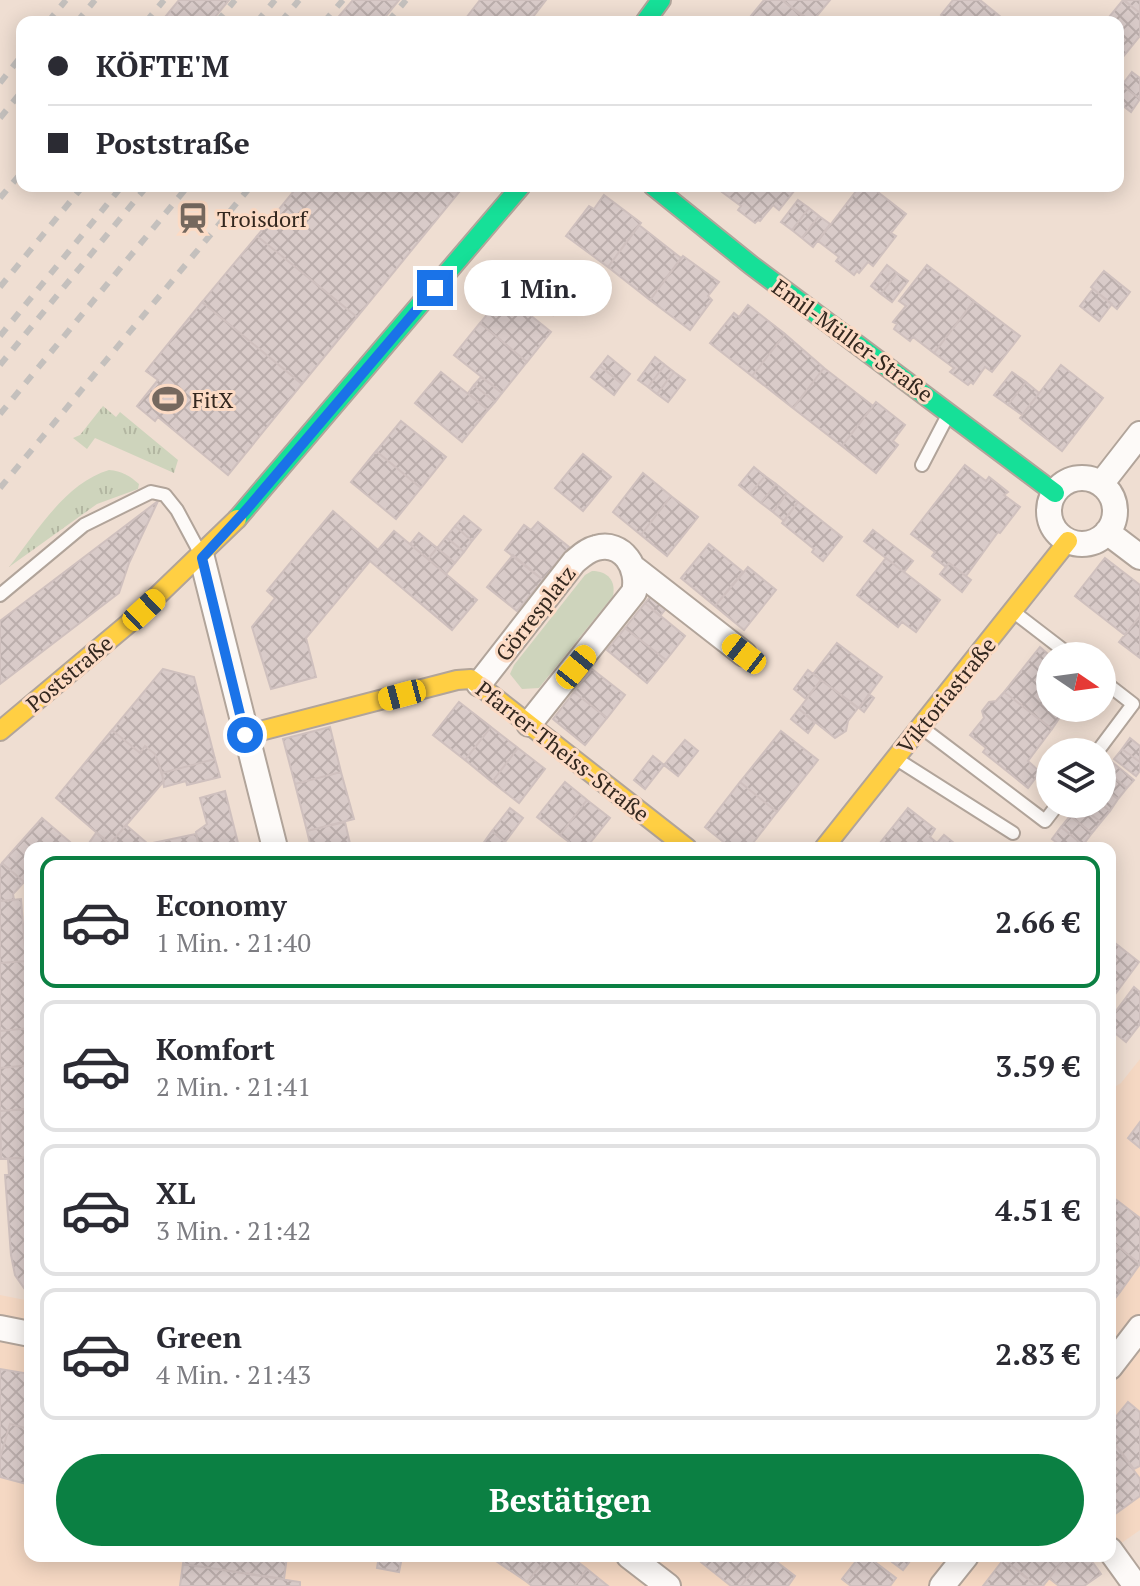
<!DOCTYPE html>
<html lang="de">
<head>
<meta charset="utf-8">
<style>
	:root { --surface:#fff; --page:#f7f7f7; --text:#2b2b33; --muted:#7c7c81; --line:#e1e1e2; --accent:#0b8043 }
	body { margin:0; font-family:"PT Serif",serif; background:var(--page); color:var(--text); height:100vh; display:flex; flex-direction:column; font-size:30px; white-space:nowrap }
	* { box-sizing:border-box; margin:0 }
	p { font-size:26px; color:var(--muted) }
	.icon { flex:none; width:44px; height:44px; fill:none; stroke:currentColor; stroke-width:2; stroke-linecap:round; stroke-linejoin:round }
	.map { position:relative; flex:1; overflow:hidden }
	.sheet { position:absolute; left:24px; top:842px; width:1092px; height:720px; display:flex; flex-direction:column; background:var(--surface); border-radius:16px; box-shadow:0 4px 20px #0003 }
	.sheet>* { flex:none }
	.banner { position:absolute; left:16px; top:16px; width:1108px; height:176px; border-radius:16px; box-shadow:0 4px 20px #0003; display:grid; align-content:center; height:176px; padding:0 32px; background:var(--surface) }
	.needle { width:52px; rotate:103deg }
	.tools { position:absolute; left:1036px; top:642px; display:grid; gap:16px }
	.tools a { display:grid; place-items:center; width:80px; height:80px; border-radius:50%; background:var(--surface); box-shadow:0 4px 20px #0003; font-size:40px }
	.end { position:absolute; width:36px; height:36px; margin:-18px; border:10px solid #1a73e8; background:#fff; box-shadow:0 0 0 4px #fff }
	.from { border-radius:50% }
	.bubble { position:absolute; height:56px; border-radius:28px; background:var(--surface); box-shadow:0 4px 20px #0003; font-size:26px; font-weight:600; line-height:56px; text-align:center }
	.car { position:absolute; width:24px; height:48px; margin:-24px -12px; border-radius:10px; box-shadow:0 0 6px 2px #0007; background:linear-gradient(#f5c518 24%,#345 0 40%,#f5c518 0 76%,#345 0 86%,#f5c518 0) }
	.banner b { display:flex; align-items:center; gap:28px; height:76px; font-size:30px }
	.banner b+b { border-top:2px solid var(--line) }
	.banner i { width:20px; height:20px; background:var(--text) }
	ul { padding:14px 0 0; list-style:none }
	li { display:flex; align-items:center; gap:24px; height:132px; margin:0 16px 12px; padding:0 16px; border:4px solid var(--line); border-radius:16px }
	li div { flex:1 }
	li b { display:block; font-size:30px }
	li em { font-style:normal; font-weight:600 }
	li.current { border-color:var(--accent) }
	li>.icon { width:72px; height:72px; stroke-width:1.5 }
	.action { display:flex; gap:16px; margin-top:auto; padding:16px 32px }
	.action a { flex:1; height:92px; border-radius:48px; background:var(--accent); color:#fff; font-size:32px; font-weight:600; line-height:92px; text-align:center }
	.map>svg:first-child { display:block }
	.built { fill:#f5d8c3 }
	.grass { fill:url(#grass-tufts) }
	.green { fill:#ced4bc }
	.building { fill:url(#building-cross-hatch); stroke:#cfc0be; stroke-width:2 }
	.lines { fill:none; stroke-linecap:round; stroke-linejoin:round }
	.lane-casing { stroke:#b1a49a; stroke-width:16 }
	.street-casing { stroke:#b1a49a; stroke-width:28 }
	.fast-casing { stroke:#b1a49a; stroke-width:22 }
	.slow-casing { stroke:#b1a49a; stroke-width:22 }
	.lane { stroke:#fdfaf8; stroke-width:12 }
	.street { stroke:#fdfaf8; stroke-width:24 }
	.fast { stroke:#16e098; stroke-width:18 }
	.slow { stroke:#ffcf43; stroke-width:18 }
	.rail { stroke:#c4c0bd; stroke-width:6; stroke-dasharray:10 10; stroke-linecap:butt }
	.route { stroke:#1a73e8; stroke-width:10 }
	.labels { text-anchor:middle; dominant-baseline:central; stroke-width:6; stroke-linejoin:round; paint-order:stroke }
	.poi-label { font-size:22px; fill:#34281f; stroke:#fcdbc5; text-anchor:start }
	.street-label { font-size:22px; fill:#34281f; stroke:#fcdbc5 }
</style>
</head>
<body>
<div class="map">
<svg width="1140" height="1586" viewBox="0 0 1140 1586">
	<defs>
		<pattern id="grass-tufts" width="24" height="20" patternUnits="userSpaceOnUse" patternTransform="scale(2)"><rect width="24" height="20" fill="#ced4bc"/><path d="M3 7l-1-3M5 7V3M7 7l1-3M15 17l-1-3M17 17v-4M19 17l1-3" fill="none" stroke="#b2b6a1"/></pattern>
		<pattern id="building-cross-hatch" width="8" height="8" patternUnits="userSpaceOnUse" patternTransform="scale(2)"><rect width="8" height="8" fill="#d9cbc9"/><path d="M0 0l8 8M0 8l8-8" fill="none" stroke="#bbaeac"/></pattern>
	</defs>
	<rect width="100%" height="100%" fill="#efded2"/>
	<path class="built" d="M1140,1059V1530L1110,1551V1090L1121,1083Z
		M0,1295L30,1301V1556H1102L1059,1586H0Z"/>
	<path class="grass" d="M103,406L116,417L120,412L178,460L174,473L95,438L87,449L73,438L80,435Z
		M109,470C122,471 130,476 139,484L138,489L97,504L9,567C36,533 65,483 109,470Z"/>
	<path class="green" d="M592,571C608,571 616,581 613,596L539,688L522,689L510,674L514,665L585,575Z"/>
	<path class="building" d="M179,0H229L211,22H161Z
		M353,0H399L381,22H334Z
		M480,0H546L529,22H463Z
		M764,0H782L809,22H746Z
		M782,0H830L812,22Z
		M953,0H980L1007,22H949L941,15Z
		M1123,0L1140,13V36L1118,63V22H1105Z
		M1124,0H1140V13Z
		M1132,72L1140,78V99L1122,85Z
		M1122,85L1140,99L1131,112L1118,102V89Z
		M298,186H464L357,317L257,236Z
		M726,186H798L779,210L773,205L760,221L758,220L755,223L738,210L741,206L722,192Z
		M860,186H870L906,214L891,233L896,236L873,266L868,262L859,273L857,271L854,275L836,261L839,257L818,241Z
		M604,195L641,223L608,267L566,236L589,206L594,209Z
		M798,200L809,208L792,230L781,222Z
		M809,208L819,216L802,238L792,230Z
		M819,216L830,224L813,247L802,238Z
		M639,225L681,258L650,300L608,267Z
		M257,236L357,317L302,384L202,302Z
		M683,256L719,282L708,296L712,300L690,330L650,300Z
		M887,265L897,273L881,294L871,286Z
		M927,265L974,301L934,353L913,337L910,341L894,329L897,324L893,322L906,306L899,301Z
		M1104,271L1130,292L1117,309L1091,287Z
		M897,273L908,281L892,302L881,294Z
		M550,279L569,294L561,304L542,290Z
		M1093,289L1112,304L1099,321L1080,306Z
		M542,290L561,304L553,315L534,300Z
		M504,294L551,332L527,362L480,323Z
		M974,301L1020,336L992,372L985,367L973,384L971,382L968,385L950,372L954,368L934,353Z
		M202,302L302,384L228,475L158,417L155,421L137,406L158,380L146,371Z
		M748,305L785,334L752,376L710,343L734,313L739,317Z
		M480,323L527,362L502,393L454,355Z
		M785,334L824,368L793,408L752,376Z
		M608,356L630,374L622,384L600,366Z
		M655,357L665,365L648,387L638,380Z
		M665,365L674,372L657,394L648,387Z
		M1061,365L1103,398L1062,451L1020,418Z
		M600,366L622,384L614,395L591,377Z
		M824,368L873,406L842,446L793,408Z
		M441,372L488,410L462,442L415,403Z
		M674,372L685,380L668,402L657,394Z
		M1012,372L1026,382L1008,405L994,395Z
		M481,377L502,393L495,402L474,385Z
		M1026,382L1039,393L1022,415L1008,405Z
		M474,385L495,402L488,410L468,393Z
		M876,402L905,425L893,441L898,445L876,473L842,446Z
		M401,421L446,457L421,488L376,451Z
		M376,451L421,488L396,519L351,482Z
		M583,454L611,477L583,511L555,488Z
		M965,465L986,481L989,477L1008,492L1004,495L1020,507L1000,533L998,532L966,576L949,563L946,567L932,556L935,552L911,534Z
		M754,467L765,476L750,494L739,485Z
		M643,473L671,496L641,535L613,512Z
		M765,476L776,484L761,503L750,494Z
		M776,484L787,493L773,512L761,503Z
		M787,493L798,502L784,521L773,512Z
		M671,496L698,517L667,556L641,535Z
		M158,501L129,563L119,593L0,684V621Z
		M798,502L842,537L823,561L812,552L814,549L782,523Z
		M333,511L378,550L394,531L477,600L452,630L370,561L306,638L316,677L271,689L252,627L275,598L267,591Z
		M464,516L481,530L472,541L455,526Z
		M538,522L569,547L543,580L505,550L524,525L531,530Z
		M455,526L472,541L464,552L446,537Z
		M873,530L913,561L904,572L864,541Z
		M419,533L437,548L428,559L410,544Z
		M446,537L464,552L455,563L437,548Z
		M709,544L743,572L715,606L681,578Z
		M437,548L455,563L446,574L428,559Z
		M513,555L543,580L517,611L487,587Z
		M886,558L940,600L916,632L902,622L898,627L857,595Z
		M1105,558L1140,585V616L1125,635L1075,596Z
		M949,563L971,580L962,592L940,574Z
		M748,567L776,590L744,630L715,606Z
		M653,593L668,606L660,616L645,603Z
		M645,603L685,636L666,660L625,628Z
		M1140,616V658L1119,642Z
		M625,628L666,660L647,683L607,650Z
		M837,643L882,677L859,708L813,674Z
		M1040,647L1050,656V708H1066L1052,729L1004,692Z
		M163,669L194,677L215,759L162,773L155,754L145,746L140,753L112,730Z
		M592,669L625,695L607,718L574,692Z
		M808,670L821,680L806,699L794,689Z
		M821,680L858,708L848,721L846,731L835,738L799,709Z
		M574,692L607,718L585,745L553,719Z
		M1004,692L1052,729L1028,761L1040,772L1028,788L983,752L986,748L970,735L984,718L982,711L989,702L996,701Z
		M869,694L874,698L864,712L859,708Z
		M459,702L491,727L465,760L433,735Z
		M799,709L815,723L808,733L791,719Z
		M330,727L341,772L295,784L283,739Z
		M491,727L518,748L492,782L465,760Z
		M112,730L140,753L145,746L155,754L164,781L110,844L56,798Z
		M781,731L818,760L777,812L740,782Z
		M1130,738L1140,746V762L1122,749Z
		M685,740L698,751L678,776L664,765Z
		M518,748L545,769L519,803L492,782Z
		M1122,749L1140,762V771L1136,776L1114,759Z
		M653,756L664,765L645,789L634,780Z
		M215,759L220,777L187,785L186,781L164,787L162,773Z
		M1112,762L1134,780L1127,788L1105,771Z
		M1105,771L1127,788L1118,799L1102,787V774Z
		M341,772L354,819L307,831L295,784Z
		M565,782L587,800L560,835L537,817Z
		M740,782L777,812L749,848H731L705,827Z
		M1102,787L1118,799L1110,811L1101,804Z
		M225,791L239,847L199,848L196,832L207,824L200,798Z
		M587,800L610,818L586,848H577L560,835Z
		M1101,804L1110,811L1101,822L1078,805Z
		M1078,805L1101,822L1092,833L1070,816Z
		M510,808L523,818L505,842L492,831Z
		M908,808L935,829L930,837L937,843L944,835L960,848H876Z
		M1070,816L1092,833L1083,845L1061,827Z
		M42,818L77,848H30V887L2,863Z
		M345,822L351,848H311L307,831Z
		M126,825L148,844L196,834L199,848H114L110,844Z
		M1061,827L1083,845L1081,848H1064L1052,839Z
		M492,831L505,842L500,848H486L482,845Z
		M96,833L110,844L114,848H90L87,846Z
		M2,863L24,882L13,894L14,900L0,901V866Z
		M21,899L26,961L0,963V901Z
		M1115,943L1139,962L1110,1001V949Z
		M26,961H30V1028L0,1031V963Z
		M1134,987L1140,992V1024L1126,1042L1110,1029V1019Z
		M30,1028V1065L0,1068V1031Z
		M30,1065V1109L0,1111V1068Z
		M22,1109H30V1157L1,1159L0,1111Z
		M1140,1122V1148L1128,1138Z
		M30,1157V1283L24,1288L15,1275L11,1255L5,1175H9L8,1159Z
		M1110,1195L1140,1218V1264L1110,1240Z
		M1110,1240L1140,1264L1120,1292L1110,1284Z
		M1110,1284L1120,1292L1110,1305Z
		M0,1369L30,1374L29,1429L10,1424L0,1458Z
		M1128,1402L1140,1412V1466L1134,1469L1110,1437V1424Z
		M10,1424L29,1429L27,1437L30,1438V1485L0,1477V1458Z
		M1116,1446L1140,1479V1496L1115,1514L1110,1507V1453Z
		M184,1556H287L284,1579L183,1564Z
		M379,1556L402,1557L399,1572L377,1568Z
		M495,1556H548L527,1582L493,1559Z
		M548,1556H570L587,1569L574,1586H532L527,1582Z
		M705,1556H764L741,1586H731L701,1562Z
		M764,1556H769L795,1576L788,1586H741Z
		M860,1556H867L896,1578L890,1586H851L842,1579Z
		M884,1556H914L903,1570Z
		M1007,1556H1066L1043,1586H1037L1004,1559Z
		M1066,1556H1088L1101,1574L1084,1586H1059L1049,1578Z
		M1004,1559L1025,1577L1037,1586H983Z
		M183,1564L300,1582V1586H180Z
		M587,1569L608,1586H574Z"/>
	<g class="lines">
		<defs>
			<path id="lane" d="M922,465L948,415
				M0,595L84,525L151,492L165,495L177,510L199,551
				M1015,613L1071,656
				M921,727L1045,821L1058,804
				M1097,752L1133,704L1102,680
				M898,760L1013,833"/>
			<path id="street" d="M1049 511a33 33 0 1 1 66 0a33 33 0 1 1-66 0Z
				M1101,484L1140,434
				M1107,532L1140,557
				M202,558L275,848
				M635,569L744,654
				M479,684L574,562C580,557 587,550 596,548C623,540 640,569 634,592L529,724
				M0,1328L30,1334
				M1110,1367L1140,1328
				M1110,1550L1136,1586
				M629,1556L668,1586
				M942,1586L966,1556"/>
			<path id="fast" d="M645,22L661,0
				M653,186L751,265L1055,493
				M237,519L521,186"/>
			<path id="slow" d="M0,731L128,624L237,519
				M245,735L457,680L471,679L687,848
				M824,848L1068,541"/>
		</defs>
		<use href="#lane" class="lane-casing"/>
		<use href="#street" class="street-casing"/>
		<use href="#fast" class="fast-casing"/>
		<use href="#slow" class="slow-casing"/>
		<use href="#lane" class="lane"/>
		<use href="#street" class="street"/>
		<use href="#fast" class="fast"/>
		<use href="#slow" class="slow"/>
		<path class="rail" d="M48,22L66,0
			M77,22L95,0
			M146,22L164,0
			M217,22L235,0
			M257,22L275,0
			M281,22L299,0
			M324,22L343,0
			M388,22L406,0
			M0,83L22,55
			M0,118L22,91
			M0,198L22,172
			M0,287L83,186
			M0,336L122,186
			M0,365L147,186
			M0,414L188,186
			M0,488L251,186"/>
	</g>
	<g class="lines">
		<path class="route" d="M245,735L202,558L247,509L435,288"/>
	</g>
	<defs>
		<symbol id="station-bare" viewBox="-9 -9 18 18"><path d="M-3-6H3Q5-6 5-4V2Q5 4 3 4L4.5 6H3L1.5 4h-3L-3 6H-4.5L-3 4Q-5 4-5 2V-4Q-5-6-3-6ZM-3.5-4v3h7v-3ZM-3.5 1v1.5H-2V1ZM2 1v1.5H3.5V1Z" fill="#75685e" stroke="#fcdbc5" stroke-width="2.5" paint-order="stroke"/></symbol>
		<symbol id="stadium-bare" viewBox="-9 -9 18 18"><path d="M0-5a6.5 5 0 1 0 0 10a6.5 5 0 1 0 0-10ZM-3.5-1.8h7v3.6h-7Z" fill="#75685e" stroke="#fcdbc5" stroke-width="2.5" paint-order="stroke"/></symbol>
	</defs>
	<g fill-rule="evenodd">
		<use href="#station-bare" x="171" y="196" width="44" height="44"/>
		<use href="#stadium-bare" x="146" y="377" width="44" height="44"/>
	</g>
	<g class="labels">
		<g class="poi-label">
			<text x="217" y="218">Troisdorf</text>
			<text x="192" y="399">FitX</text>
		</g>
		<g class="street-label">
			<text transform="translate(853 340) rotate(36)">Emil-Müller-Straße</text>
			<text transform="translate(535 613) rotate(-52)">Görresplatz</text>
			<text transform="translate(69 673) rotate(-40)">Poststraße</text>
			<text transform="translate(946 695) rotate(-51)">Viktoriastraße</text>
			<text transform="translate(563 751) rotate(38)">Pfarrer-Theiss-Straße</text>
		</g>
	</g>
</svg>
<div class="tools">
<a><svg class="needle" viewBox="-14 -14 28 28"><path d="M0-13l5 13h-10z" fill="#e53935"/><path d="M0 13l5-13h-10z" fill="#7c7c81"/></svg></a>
<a><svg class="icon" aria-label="layers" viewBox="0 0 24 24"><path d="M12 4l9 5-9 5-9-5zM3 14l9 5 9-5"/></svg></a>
</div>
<i class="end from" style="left:245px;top:735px"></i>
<i class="end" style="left:435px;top:288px"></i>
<div class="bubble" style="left:464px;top:260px;width:148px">1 Min.</div>
<i class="car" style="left:144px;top:610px;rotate:47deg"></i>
<i class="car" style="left:744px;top:654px;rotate:308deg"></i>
<i class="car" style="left:576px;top:667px;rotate:39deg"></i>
<i class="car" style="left:402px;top:695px;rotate:255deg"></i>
<div class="banner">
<b><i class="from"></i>KÖFTE'M</b>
<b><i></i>Poststraße</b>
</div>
<section class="sheet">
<ul>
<li class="current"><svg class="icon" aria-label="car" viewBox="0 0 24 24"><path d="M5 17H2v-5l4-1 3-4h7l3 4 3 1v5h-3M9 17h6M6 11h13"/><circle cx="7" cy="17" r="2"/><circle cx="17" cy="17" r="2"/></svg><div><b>Economy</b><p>1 Min. · 21:40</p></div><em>2.66 €</em></li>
<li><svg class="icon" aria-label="car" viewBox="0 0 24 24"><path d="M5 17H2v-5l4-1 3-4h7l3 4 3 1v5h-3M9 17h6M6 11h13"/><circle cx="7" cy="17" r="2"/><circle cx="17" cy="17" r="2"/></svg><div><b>Komfort</b><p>2 Min. · 21:41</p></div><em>3.59 €</em></li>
<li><svg class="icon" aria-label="car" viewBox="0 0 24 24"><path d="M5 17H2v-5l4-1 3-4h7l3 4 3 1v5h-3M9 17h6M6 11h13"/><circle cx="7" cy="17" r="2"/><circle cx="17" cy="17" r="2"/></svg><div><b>XL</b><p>3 Min. · 21:42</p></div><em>4.51 €</em></li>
<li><svg class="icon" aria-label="car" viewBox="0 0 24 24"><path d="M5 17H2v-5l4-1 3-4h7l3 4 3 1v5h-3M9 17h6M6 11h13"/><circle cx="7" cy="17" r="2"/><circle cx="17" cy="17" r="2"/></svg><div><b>Green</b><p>4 Min. · 21:43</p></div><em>2.83 €</em></li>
</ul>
<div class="action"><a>Bestätigen</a></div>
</section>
</div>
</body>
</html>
